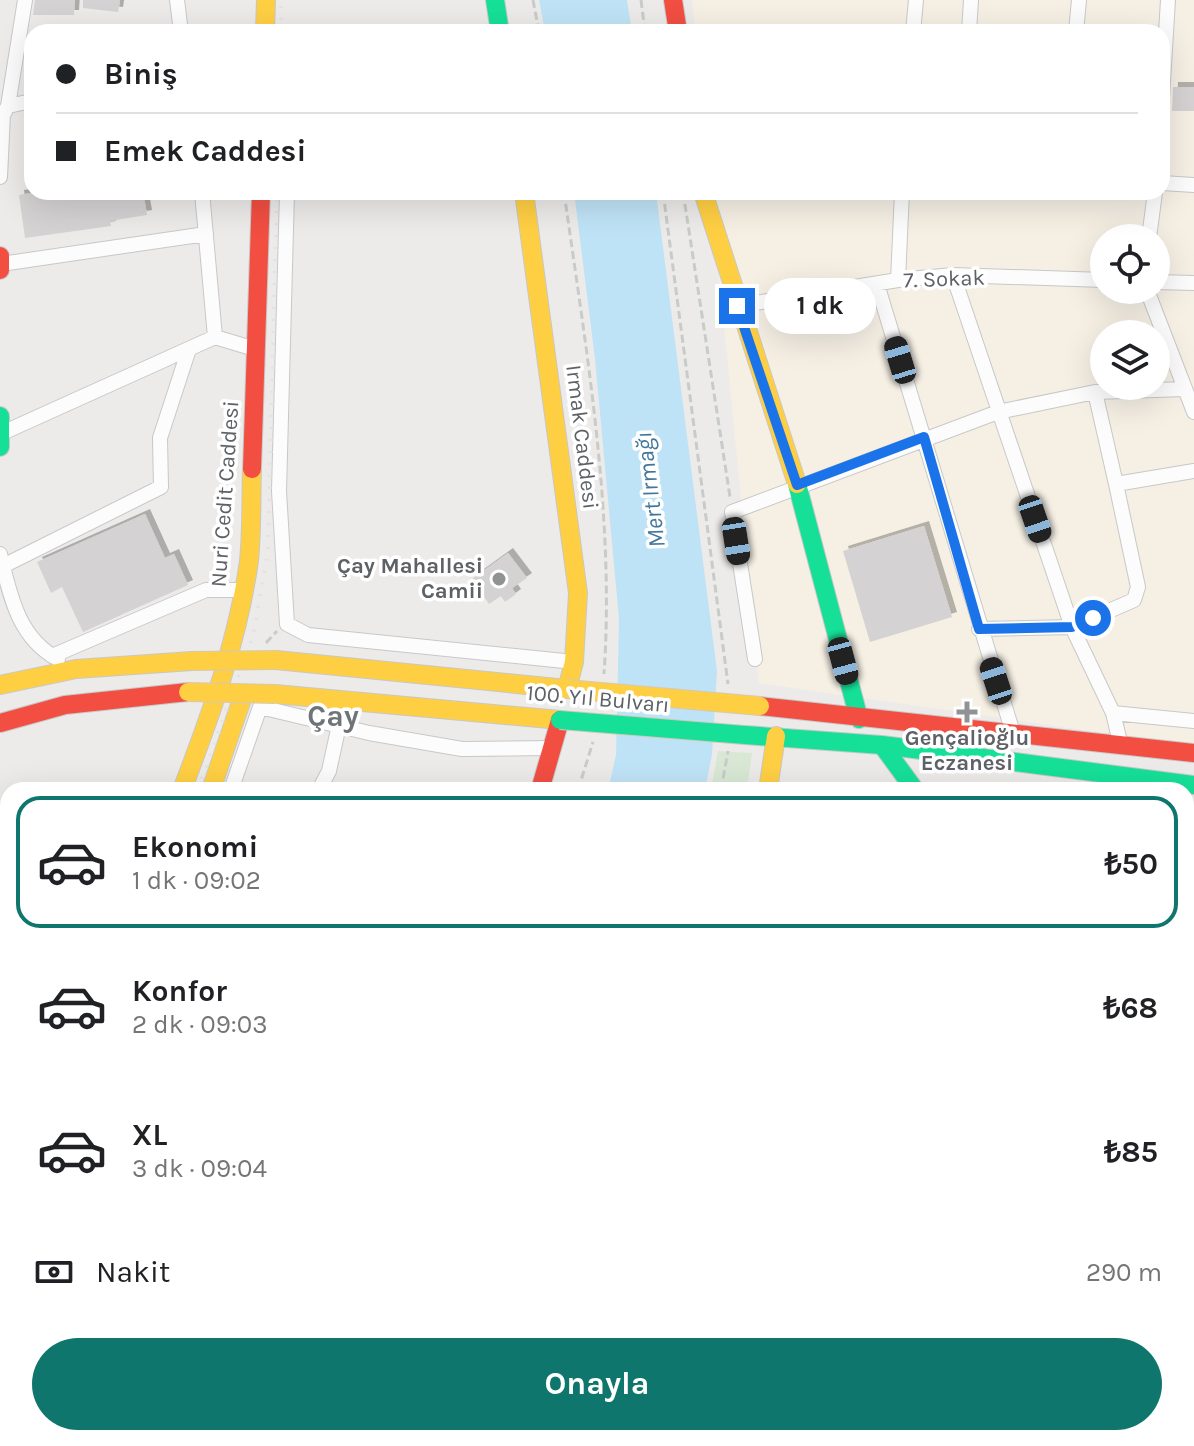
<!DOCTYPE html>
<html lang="tr">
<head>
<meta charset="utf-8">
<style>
	:root { --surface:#fff; --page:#f2f2f2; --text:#202124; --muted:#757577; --line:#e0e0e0; --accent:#0f766e }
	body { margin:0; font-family:Karla,sans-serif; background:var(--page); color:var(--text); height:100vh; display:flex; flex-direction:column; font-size:30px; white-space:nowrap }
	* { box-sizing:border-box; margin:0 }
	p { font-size:26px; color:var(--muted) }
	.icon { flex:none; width:44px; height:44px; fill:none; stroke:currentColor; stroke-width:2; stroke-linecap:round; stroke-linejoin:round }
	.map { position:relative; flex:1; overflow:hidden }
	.details { position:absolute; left:0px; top:782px; width:1194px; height:664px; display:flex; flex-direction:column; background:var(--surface); border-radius:24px 24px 0 0; box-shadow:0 8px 32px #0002 }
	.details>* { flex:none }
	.guide { position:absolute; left:24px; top:24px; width:1146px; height:176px; border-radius:24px; box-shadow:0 8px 32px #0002; display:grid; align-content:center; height:176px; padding:0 32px; background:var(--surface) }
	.tools { position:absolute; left:1090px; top:224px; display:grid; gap:16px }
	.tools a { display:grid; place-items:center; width:80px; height:80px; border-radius:50%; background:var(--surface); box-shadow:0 8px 32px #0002; font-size:40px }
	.end { position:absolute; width:36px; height:36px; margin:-18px; border:10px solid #1a73e8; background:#fff; box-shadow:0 0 0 4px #fff }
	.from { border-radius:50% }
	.bubble { position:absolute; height:56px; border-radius:28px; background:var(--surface); box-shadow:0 8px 32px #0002; font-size:26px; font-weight:700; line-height:56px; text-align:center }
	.car { position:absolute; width:24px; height:48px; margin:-24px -12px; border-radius:10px; box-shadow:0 0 6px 2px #0007; background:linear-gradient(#222 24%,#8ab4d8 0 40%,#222 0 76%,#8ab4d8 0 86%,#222 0) }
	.guide b { display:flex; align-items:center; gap:28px; height:76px; font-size:30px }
	.guide b+b { border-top:2px solid var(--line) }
	.guide i { width:20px; height:20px; background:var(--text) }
	ul { padding:14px 0 0; list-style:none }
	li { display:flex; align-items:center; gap:24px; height:132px; margin:0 16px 12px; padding:0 16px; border:4px solid transparent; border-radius:24px }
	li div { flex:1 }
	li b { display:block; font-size:30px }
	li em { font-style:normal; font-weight:700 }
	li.current { border-color:var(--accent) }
	li>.icon { width:72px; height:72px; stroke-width:1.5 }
	.pay { display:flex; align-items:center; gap:20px; height:88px; padding:0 32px; font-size:30px }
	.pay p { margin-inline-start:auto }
	.primary-button { display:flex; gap:16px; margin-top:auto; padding:16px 32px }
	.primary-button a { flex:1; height:92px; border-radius:48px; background:var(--accent); color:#fff; font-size:32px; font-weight:700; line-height:92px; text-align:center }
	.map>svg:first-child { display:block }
	.commercial { fill:#f5efe4; fill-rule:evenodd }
	.green { fill:#d9e8d5 }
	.water { fill:#bfe3f6 }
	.building { fill:#d4d2d2; filter:url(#shadow) }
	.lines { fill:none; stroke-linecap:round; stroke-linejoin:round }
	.street-casing { stroke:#c8c8c8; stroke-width:16 }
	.fast-casing { stroke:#c7c8c8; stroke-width:20 }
	.slow-casing { stroke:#c7c8c8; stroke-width:20 }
	.jam-casing { stroke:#c7c8c8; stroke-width:20 }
	.path { stroke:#c7ccc9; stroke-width:3; stroke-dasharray:8 4; stroke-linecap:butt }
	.street { stroke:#fcfcfc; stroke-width:14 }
	.fast { stroke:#16e098; stroke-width:18 }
	.slow { stroke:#ffcf43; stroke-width:18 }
	.jam { stroke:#f24e42; stroke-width:18 }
	.rail { stroke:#e3e2e3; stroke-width:4; stroke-dasharray:2 10; stroke-linecap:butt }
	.fast-bridge-casing { stroke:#d4c9b8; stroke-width:20; stroke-linecap:butt }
	.slow-bridge-casing { stroke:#d4c9b8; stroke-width:20; stroke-linecap:butt }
	.fast-bridge { stroke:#16e098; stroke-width:18 }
	.slow-bridge { stroke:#ffcf43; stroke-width:18 }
	.route { stroke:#1a73e8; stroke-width:10 }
	.poi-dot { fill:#909294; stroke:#fff; stroke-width:3 }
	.labels { text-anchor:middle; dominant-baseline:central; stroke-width:7; stroke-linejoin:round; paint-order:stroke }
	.street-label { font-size:22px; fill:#5e6266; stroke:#fff }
	.poi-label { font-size:22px; font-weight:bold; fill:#5e6266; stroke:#fff; text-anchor:end }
	.water-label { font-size:24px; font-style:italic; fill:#42779b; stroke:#fff }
	.district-label { font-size:30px; font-weight:bold; fill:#6f7478; stroke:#fff }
</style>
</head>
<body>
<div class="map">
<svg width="1194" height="1446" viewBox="0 0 1194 1446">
	<defs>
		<filter id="shadow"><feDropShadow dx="5" dy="-5" stdDeviation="0" flood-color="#0004"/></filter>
	</defs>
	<rect width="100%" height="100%" fill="#edebe9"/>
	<path class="commercial" d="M692,0H1194V746L759,683L711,192H1162V32H695ZM1104,238H1156V290H1104ZM1104,334H1156V386H1104Z"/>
	<path class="green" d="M718,751L752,753L747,790H711Z"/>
	<path class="water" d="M539,0H627L632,32H545Z
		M574,192H656L717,671L712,755L705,790H608L616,755L619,619L595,359Z
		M298,1438H405L400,1446H293Z"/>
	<path class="building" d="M35,0H75L74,15H33Z
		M83,0H120L118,12L83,8Z
		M1173,87H1194V111H1172Z
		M37,192H143L147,215L110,221L111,226L25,238L19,195Z
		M145,514L165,558L174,554L188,585L83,632L62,587L51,593L37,562Z
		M924,526L952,617L870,642L843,551Z
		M508,553L527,578L512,588L516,594L505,602L501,596L489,604L472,579Z"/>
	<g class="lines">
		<defs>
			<path id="street" d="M177,0L181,32
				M913,32L916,0
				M969,32L971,0
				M1076,32L1079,0
				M1162,98L1168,0
				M8,106L32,101
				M0,177L3,115L8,106L25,0
				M1162,183L1194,185
				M202,192L215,337
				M287,192L279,491L287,624L308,635L574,662
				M1149,238L1155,192
				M1,264L206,234
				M953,275L1072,627L1113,713L1121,746
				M898,280L902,192
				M1156,282L1194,283
				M877,284L1013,733
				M1147,290L1194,412
				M737,306L898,280L953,275L1104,280
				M1095,392L1116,484
				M0,434L215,337L258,350
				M0,554C10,595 18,638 58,659
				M3,566L161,487L160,438L189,349
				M979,629L1072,627L1134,600L1138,587L1116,484L1194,471
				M52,656L206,590H245
				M755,659L732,512L998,412L1095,392L1185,389
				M1113,713L1194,721
				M231,790L260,707L369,733L462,749L552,748
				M319,790L329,771L339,725
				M0,896L8,900
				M0,968L8,950
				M1186,976H1194
				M0,1087L8,1091
				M1186,1227L1194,1225
				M1186,1310L1194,1309
				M1186,1391L1194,1389
				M0,1398L8,1401
				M104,1438L124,1446
				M592,1438V1446
				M771,1438L772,1446
				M924,1438V1446
				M1084,1438L1085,1446
				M676,1446L707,1443"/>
			<path id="fast" d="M495,0L500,32
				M0,416V447
				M797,484L859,719
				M745,735L882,745L1194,785
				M882,745L915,790
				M1186,1130L1194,1177
				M0,1344L8,1323
				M480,1446L485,1438"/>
			<path id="slow" d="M265,32L266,0
				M524,192L578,593L574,662L567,689
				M703,192L797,484
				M276,660L567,689
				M0,685L76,669L192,661
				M275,694L560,720
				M182,790C210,717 238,640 249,561C252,531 251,500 252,469
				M211,790L241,702
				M768,790L776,736"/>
			<path id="jam" d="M673,0L678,32
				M0,256V270
				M252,469L261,192
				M760,706L1194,753
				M0,723L65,705L188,692
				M540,790L560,720
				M0,1251L8,1231
				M182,1446L187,1438"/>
		</defs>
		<use href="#street" class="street-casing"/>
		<use href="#fast" class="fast-casing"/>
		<use href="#slow" class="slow-casing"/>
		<use href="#jam" class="jam-casing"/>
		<path class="path" d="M533,0L539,32
			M641,0L645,32
			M564,192C586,349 615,515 604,674
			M663,192L728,684
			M683,192L730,497
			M266,643L277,631
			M578,790L593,742
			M721,790L728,751
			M216,1446L221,1438
			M421,1446L425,1438"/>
		<use href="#street" class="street"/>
		<use href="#fast" class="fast"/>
		<use href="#slow" class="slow"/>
		<use href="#jam" class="jam"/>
		<path class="rail" d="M281,32V0
			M198,790L253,636L268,552L277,192
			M0,1309L8,1288"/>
		<defs>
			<path id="fast-bridge" d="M560,720L745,735"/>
			<path id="slow-bridge" d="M192,661L276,660
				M567,689L760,706
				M188,692L275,694"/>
		</defs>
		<use href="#fast-bridge" class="fast-bridge-casing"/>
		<use href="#slow-bridge" class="slow-bridge-casing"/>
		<use href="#fast-bridge" class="fast-bridge"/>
		<use href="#slow-bridge" class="slow-bridge"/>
	</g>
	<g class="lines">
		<path class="route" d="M737,306L797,485L924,437L979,629L1072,627L1093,618"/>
	</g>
	<g class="poi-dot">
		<circle cx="499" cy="579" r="8"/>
		<path d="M963 700h8v8h8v8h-8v8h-8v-8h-8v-8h8z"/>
	</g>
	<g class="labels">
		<g class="street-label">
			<text transform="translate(944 279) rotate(-2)">7. Sokak</text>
			<text transform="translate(582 437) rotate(83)">Irmak Caddesi</text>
			<text transform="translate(225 494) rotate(-86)">Nuri Cedit Caddesi</text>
			<text transform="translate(598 699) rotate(5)">100. Yıl Bulvarı</text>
		</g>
		<g class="poi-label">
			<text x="483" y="566">Çay Mahallesi<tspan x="483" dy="25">Camii</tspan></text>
			<text x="967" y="738" text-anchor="middle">Gençalioğlu<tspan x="967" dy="25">Eczanesi</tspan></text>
		</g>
		<g class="water-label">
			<text transform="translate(650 490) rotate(-97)">Mert Irmağı</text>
		</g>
		<g class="district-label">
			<text x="333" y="716">Çay</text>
		</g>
	</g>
</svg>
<div class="tools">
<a><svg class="icon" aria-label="locate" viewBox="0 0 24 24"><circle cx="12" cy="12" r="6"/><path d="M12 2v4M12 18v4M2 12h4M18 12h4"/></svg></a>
<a><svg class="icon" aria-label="layers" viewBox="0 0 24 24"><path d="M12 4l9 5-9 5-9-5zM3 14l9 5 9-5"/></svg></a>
</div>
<i class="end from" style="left:1093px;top:618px"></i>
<i class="end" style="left:737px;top:306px"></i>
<div class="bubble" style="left:764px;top:278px;width:112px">1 dk</div>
<i class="car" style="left:900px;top:360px;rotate:343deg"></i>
<i class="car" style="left:1035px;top:519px;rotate:161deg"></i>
<i class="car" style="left:736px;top:541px;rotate:171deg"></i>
<i class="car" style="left:843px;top:661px;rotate:165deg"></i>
<i class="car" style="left:996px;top:681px;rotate:342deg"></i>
<div class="guide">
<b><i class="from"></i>Biniş</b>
<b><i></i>Emek Caddesi</b>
</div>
<section class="details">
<ul>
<li class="current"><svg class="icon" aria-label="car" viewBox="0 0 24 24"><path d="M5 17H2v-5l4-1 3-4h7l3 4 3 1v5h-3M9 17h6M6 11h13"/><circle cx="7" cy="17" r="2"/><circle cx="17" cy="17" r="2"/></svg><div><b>Ekonomi</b><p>1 dk · 09:02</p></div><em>₺50</em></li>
<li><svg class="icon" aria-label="car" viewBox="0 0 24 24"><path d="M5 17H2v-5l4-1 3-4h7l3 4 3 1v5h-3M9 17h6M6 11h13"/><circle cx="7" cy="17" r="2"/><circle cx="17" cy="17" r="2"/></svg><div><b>Konfor</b><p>2 dk · 09:03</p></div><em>₺68</em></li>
<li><svg class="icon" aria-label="car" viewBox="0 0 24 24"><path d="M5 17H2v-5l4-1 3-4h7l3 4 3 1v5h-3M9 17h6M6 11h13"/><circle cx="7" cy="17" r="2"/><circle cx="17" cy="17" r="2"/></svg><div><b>XL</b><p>3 dk · 09:04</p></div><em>₺85</em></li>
</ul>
<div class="pay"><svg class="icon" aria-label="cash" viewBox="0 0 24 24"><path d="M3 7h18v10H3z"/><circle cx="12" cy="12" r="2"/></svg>Nakit<p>290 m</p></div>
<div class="primary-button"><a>Onayla</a></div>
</section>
</div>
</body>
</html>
